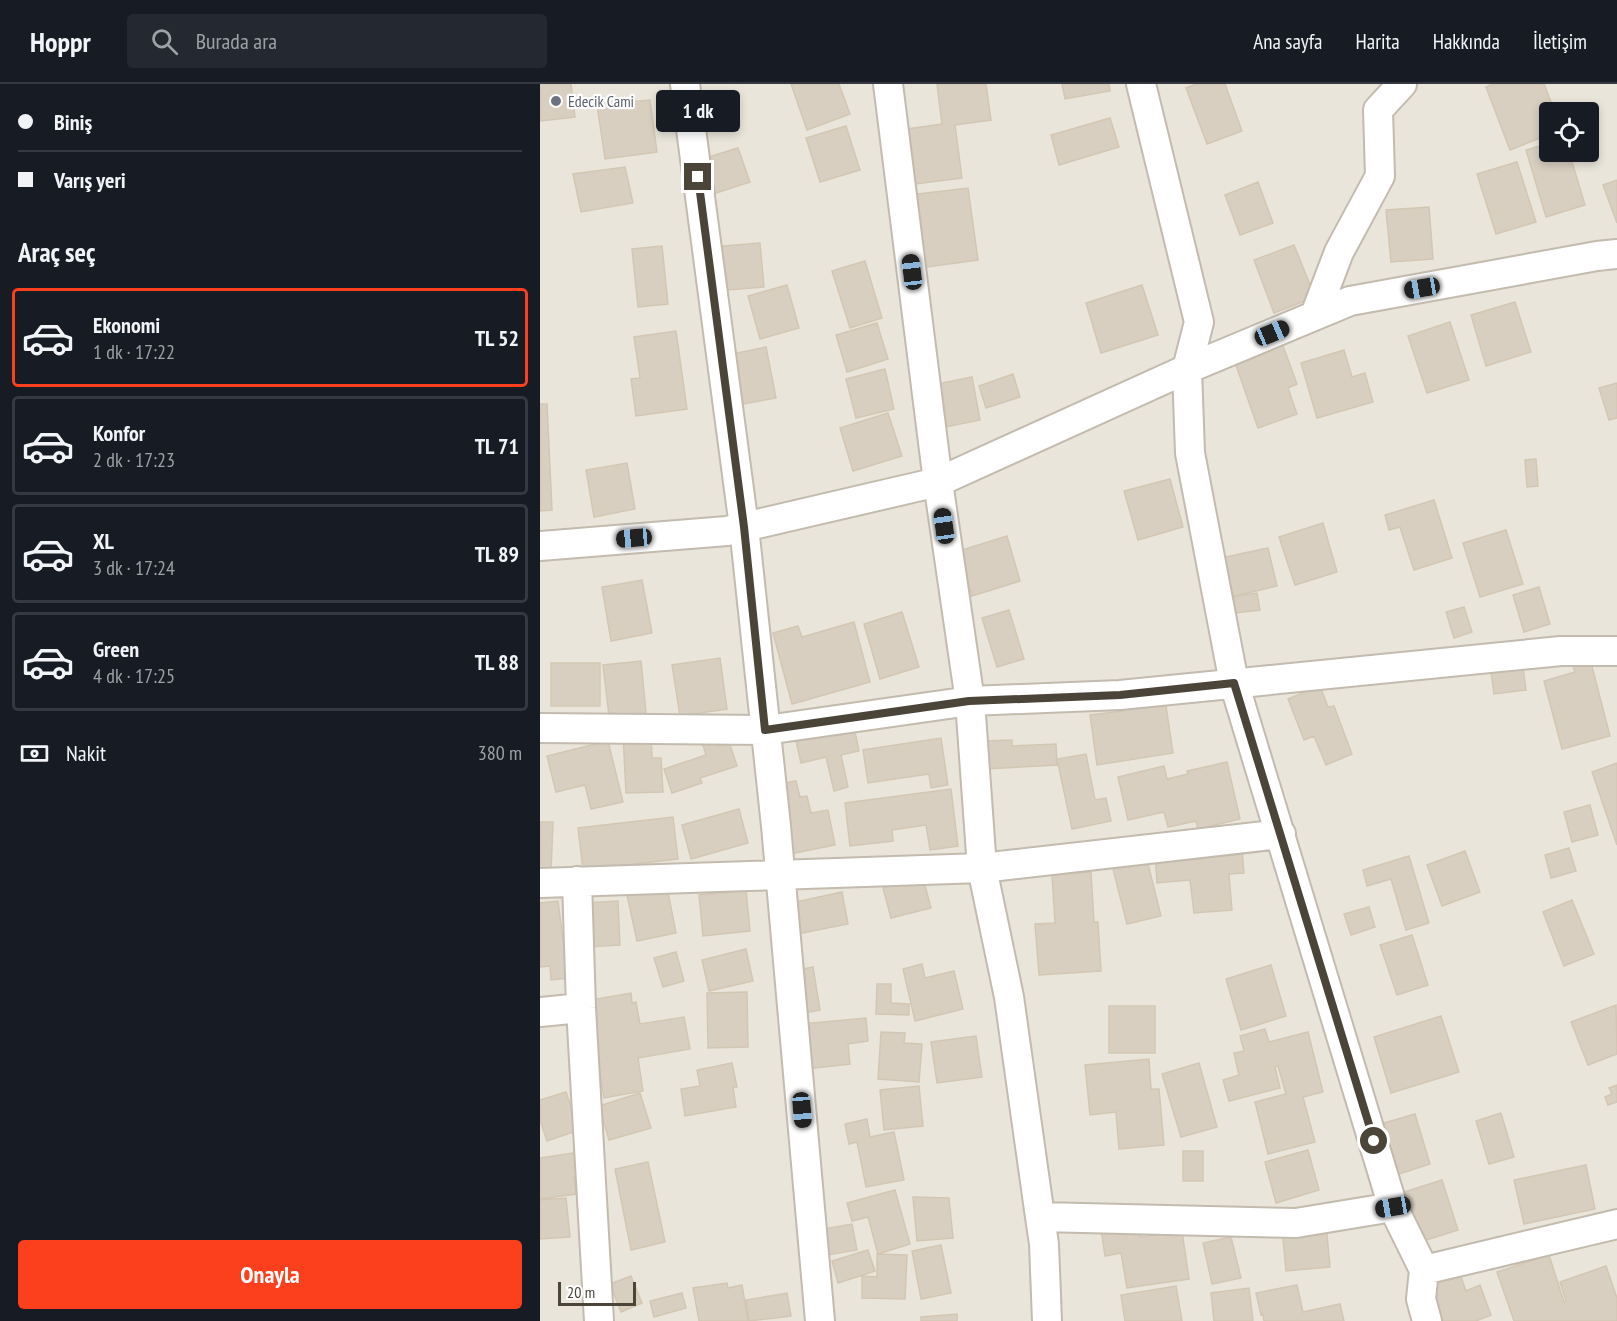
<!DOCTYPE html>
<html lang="tr">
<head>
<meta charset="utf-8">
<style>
	:root { --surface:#171b24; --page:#242831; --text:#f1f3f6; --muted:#9ea1a6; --line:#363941; --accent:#fc3f1d }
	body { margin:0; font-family:"PT Sans Narrow",sans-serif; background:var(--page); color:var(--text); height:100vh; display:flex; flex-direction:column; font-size:22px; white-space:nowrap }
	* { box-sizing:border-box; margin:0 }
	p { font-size:20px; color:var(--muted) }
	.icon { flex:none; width:33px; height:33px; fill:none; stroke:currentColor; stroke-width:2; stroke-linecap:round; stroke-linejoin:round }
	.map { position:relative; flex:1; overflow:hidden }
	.details { display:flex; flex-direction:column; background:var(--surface); width:540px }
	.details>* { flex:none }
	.guide { display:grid; align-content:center; height:132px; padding:0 18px; background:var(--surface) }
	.buttons { position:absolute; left:999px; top:18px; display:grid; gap:12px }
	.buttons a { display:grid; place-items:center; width:60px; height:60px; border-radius:6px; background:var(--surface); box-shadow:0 3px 9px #0003; font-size:30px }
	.scale { position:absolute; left:18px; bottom:15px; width:78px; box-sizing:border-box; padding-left:6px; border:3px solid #4b4439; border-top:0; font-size:16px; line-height:21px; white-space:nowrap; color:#4b4439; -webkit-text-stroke:4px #fff; paint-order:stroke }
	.end { position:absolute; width:27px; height:27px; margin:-14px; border:8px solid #4b4439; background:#fff; box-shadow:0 0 0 3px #fff }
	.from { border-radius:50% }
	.bubble { position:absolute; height:42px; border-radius:6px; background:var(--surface); box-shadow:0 3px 9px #0003; font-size:20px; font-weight:800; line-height:42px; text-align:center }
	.car { position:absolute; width:18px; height:36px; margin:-18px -9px; border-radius:8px; box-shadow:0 0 4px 2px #0007; background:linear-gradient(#222 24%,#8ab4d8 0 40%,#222 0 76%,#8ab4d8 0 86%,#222 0) }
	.guide b { display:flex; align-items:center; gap:21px; height:57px; font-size:22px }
	.guide b+b { border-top:2px solid var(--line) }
	.guide i { width:15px; height:15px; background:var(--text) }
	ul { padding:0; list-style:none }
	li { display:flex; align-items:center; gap:18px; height:99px; margin:0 12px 9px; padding:0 6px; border:3px solid var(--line); border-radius:6px }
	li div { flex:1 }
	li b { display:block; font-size:22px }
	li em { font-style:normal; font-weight:800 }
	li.current { border-color:var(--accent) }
	li>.icon { width:54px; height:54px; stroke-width:1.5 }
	h2 { padding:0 18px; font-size:27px; line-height:72px }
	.pay { display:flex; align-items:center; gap:15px; height:66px; padding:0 18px; font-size:22px }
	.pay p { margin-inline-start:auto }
	.button { display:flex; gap:12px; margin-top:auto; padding:12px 18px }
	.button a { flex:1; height:69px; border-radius:6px; background:var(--accent); color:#fff; font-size:24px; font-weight:800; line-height:69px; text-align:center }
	header { display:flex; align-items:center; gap:36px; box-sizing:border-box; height:84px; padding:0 30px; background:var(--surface); border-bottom:2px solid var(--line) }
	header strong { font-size:28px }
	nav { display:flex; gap:33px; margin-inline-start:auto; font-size:21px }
	.search { width:420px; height:54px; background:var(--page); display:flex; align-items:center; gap:15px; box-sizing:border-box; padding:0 21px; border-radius:6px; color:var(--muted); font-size:22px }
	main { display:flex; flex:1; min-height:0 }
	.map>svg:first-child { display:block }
	.residential { fill:#eae5da; fill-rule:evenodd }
	.building { fill:#d8cfc1; stroke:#d3c7b4; stroke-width:1.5 }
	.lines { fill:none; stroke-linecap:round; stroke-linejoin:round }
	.street-casing { stroke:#c2bbae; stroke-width:32 }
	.street { stroke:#fff; stroke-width:28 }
	.route { stroke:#4b4439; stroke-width:8 }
	.worship-dot { fill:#6b7280; stroke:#fff; stroke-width:2 }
	.labels { text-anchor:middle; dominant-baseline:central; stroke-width:4.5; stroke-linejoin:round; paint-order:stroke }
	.worship-label { font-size:16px; fill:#5b616d; stroke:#fff; text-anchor:start }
</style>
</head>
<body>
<header>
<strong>Hoppr</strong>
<div class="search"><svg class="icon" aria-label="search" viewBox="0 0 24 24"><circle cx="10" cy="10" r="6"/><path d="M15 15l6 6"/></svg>Burada ara</div>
<nav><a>Ana sayfa</a><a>Harita</a><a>Hakkında</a><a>İletişim</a></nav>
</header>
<main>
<section class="details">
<div class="guide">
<b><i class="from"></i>Biniş</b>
<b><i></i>Varış yeri</b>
</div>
<h2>Araç seç</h2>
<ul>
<li class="current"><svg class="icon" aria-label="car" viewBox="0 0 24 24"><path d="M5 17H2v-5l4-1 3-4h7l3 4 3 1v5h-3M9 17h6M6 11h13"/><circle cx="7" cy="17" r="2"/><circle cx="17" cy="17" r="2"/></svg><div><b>Ekonomi</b><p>1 dk · 17:22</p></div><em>TL 52</em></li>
<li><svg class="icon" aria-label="car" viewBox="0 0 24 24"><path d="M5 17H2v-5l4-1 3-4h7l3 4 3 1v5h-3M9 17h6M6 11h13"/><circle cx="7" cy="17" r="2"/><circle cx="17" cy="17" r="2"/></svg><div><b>Konfor</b><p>2 dk · 17:23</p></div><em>TL 71</em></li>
<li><svg class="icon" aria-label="car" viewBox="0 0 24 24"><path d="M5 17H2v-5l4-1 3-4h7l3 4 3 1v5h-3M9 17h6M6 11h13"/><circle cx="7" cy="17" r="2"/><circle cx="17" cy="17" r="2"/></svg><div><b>XL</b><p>3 dk · 17:24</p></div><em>TL 89</em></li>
<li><svg class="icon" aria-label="car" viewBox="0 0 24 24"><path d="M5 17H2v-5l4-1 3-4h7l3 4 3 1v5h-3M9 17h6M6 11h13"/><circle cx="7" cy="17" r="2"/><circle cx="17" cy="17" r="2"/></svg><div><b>Green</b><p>4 dk · 17:25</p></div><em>TL 88</em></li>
</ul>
<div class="pay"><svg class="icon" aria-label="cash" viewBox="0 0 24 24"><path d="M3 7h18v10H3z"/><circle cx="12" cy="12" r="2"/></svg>Nakit<p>380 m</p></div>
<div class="button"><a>Onayla</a></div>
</section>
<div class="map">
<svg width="1077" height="1237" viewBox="0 0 1077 1237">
	<rect width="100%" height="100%" fill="#f6f3ec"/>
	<path class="residential" d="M0,0H1077V1237H0ZM1010,28H1048V68H1010Z"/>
	<path class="building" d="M0,0H31L35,33L0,37Z
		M251,0H299L310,30L267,46Z
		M397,0H446L451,36L415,41L422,94L375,100L367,45L402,40Z
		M522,0H569L570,7L525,15Z
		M656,0H685L702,47L667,60L646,4Z
		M953,0H1004L1015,28H1010V50L970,66L946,3Z
		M110,16L117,68L65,75L57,21Z
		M570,34L579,63L519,81L511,51Z
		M306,42L320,86L280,98L266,54Z
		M1010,59V68H1029L1045,121L1006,133L986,66Z
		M198,64L210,98L173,110L162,75Z
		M977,78L996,138L956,150L937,90Z
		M85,83L93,119L41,128L33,90Z
		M1077,96V139L1063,101Z
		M718,98L733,139L700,151L685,111Z
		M428,104L438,176L380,184L370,111Z
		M889,123L893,175L851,178L846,126Z
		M220,159L224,203L176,207L172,163Z
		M754,161L775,213L734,229L714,176Z
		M122,162L128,220L98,223L92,165Z
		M325,177L342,234L310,244L292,187Z
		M247,201L259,244L220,255L208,212Z
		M602,201L618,251L561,269L546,219Z
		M975,218L991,268L946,282L931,231Z
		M910,238L929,296L887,309L868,252Z
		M337,239L348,275L307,288L296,251Z
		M136,247L147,325L96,332L91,295L100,294L94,253Z
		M739,251L757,300L748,304L757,330L718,344L691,267Z
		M226,263L236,314L192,322L182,272Z
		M804,266L812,293L825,289L833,318L777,334L761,279Z
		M345,285L354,325L316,334L306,295Z
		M473,290L480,313L446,324L439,302Z
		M432,293L440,336L400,344L392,301Z
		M1077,299V334L1069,336L1059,304Z
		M0,320H7L12,426L0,427Z
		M348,329L362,372L313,387L300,344Z
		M996,375L998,402L987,403L985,376Z
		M87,379L95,425L54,433L46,386Z
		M630,395L643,443L598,456L584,407Z
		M894,416L912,474L874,486L860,443L849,446L845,431Z
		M783,439L797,488L755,501L739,453Z
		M966,446L983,500L940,513L923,459Z
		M467,452L480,497L432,512L419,467Z
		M728,464L737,502L690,513L681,474Z
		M102,496L112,549L71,557L62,503Z
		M999,503L1010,540L984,548L973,511Z
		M717,509L720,526L687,530L685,514Z
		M924,523L932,548L914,554L906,528Z
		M469,526L484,575L457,583L442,534Z
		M362,528L379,583L340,595L324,540Z
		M314,538L330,598L252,620L233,549L258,542L262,553Z
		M1049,571L1070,652L1022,665L1004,597L1035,588L1031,575Z
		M180,574L187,625L140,632L132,581Z
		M982,576L986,606L954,610L950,580Z
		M101,577L106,629L69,632L63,581Z
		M11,579H60V622H11Z
		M780,602L788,623L794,622L812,670L786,681L774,652L764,656L748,615Z
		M624,609L633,669L557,681L550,631L583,627L581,615Z
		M313,638L319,667L301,671L308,703L294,707L286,673L261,679L255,652Z
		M111,648L112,674H121L123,708L86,709L83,650Z
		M176,650L179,662L189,658L197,682L160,694L162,699L132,709L124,685L166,671L161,655Z
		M401,654L408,701L391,704L389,690L328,699L323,666Z
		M472,656V662L516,660L517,681L444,685L443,657Z
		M68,657L83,718L51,725L45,701L16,708L7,672Z
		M546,670L555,716L566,714L571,737L532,745L517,675Z
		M687,678L700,735L658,745L656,737L628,743L624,728L588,736L578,693L624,682L627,695L648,690L647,687Z
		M1077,679V761L1052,688Z
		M256,697L260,713L267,712L271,729L288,726L295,761L250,770L236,701Z
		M411,705L418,762L390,766L386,741L352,746L353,757L310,762L305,719Z
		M1050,721L1058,751L1032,758L1024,728Z
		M199,725L208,759L151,775L142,741Z
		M133,733L138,775L43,786L38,744Z
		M0,738H13L11,788L0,787Z
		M1029,764L1036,787L1011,794L1005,771Z
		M702,766L704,789L689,790L692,826L654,829L650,796L617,799L615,769Z
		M925,767L940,808L902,822L887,781Z
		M869,772L889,839L866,846L851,795L827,802L823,786Z
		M607,776L621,832L587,840L573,785Z
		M551,788L554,838H558L561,887L499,891L495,840L515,839L512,791Z
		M383,794L391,824L351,834L343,804Z
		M127,803L136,849L97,857L87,811Z
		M206,806L210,847L163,852L159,811Z
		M302,808L308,840L257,850L251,819Z
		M1032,816L1054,870L1024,882L1003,828Z
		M18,817L28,894L11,896L10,882L0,883V819Z
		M78,817L80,861L47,863L44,819Z
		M829,823L835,843L811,851L804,830Z
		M872,851L888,901L857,911L840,861Z
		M206,865L213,897L169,907L162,876Z
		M136,868L144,897L123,903L114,874Z
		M382,880L385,894L414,887L423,925L375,937L363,885Z
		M731,881L746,932L701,946L686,895Z
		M273,883L280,926L264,929L258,886Z
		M337,900H351V919L369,920V931L336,930Z
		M207,908L208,963L168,964L167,909Z
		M91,909L92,919L96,918L100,940L144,933L150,965L98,974L103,1007L64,1014L54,957L50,916Z
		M1076,921L1077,970L1048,981L1031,938Z
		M569,922H615V969H569Z
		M901,932L919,988L851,1009L834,953Z
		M326,934L328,957L308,960L310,980L267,985L262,940Z
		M725,945L729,958L768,948L783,1008L763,1013L775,1058L728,1070L715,1018L746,1010L738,982L735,983L740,1004L689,1017L683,996L699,991L694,969L704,967L700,952Z
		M341,948L365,949L364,959L382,960L379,998L338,995Z
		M436,952L442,993L397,999L391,958Z
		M609,975L611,1005H619L624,1061L579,1065L576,1028L550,1031L545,981Z
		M192,979L197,1003H193L196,1023L145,1032L141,1005L160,1002L157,986Z
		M659,979L677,1043L641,1053L622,990Z
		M1077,1001V1018L1068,1021L1065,1013L1072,1010L1069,1004Z
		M379,1002L383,1042L344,1046L340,1006Z
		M26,1008L39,1046L7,1057L0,1036V1016Z
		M100,1009L111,1044L69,1056L59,1022Z
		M961,1029L974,1073L949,1080L936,1037Z
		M875,1030L890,1080L853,1092L837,1041Z
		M327,1035L330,1053L354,1048L364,1096L326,1103L317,1058L309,1060L305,1040Z
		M768,1066L779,1106L736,1119L725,1078Z
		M643,1067H663V1097H643Z
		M39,1068L43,1092L34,1093L36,1110L0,1115V1074Z
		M108,1078L125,1158L91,1166L75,1085Z
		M1046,1081L1055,1125L984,1140L974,1096Z
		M902,1096L918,1146L877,1159L861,1109Z
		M355,1106L370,1160L338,1170L328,1133L312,1137L307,1119Z
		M373,1113L409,1114L413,1154L377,1157Z
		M26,1114L30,1153L0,1155V1116Z
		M599,1139L601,1153L642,1147L649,1195L587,1204L581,1169L565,1172L561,1145Z
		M312,1140L317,1166L288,1171L283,1145Z
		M786,1140L790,1183L746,1187L742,1144Z
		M691,1153L701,1194L672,1200L663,1159Z
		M401,1161L411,1209L381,1215L372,1167Z
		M328,1166L335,1187L298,1199L292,1177Z
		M337,1170L367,1171L365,1215L322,1214V1192L337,1193Z
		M1009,1171L1024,1218L1026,1217L1020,1198L1066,1182L1077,1214V1237H974L957,1188Z
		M920,1190L926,1207L940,1201L951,1231L936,1237H903L890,1201Z
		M91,1192L102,1219L81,1228L70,1200Z
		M187,1199L188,1204L202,1201L208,1237H159L153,1204Z
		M757,1201L763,1228L800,1220L804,1237H724L723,1230L721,1231L716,1209Z
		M636,1202L642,1237H585L581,1211Z
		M709,1204L713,1237H674L671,1209Z
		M142,1209L146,1224L114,1233L110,1217Z
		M247,1209L251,1232L209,1237L206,1216Z
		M417,1230V1237H381V1233Z"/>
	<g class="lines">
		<defs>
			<path id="street" d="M145,0L204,443L236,742L280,1237
				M348,0L398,398L430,617L442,784L469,913L500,1133L504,1160L507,1237
				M601,0L659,238L647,285L650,369L694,599L853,1123L884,1186L881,1215L887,1237
				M775,231L799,168L840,92L838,26L862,0
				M0,462L187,447L398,398L647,285L810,217L1057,172L1077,170
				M0,644L226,646L430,617L580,611L1021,567H1077
				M37,797L41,924L59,1237
				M0,799L442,784L741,750
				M0,928L41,924
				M500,1133L756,1139L853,1123
				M884,1186L1077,1140"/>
		</defs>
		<use href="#street" class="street-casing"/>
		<use href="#street" class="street"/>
	</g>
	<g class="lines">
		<path class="route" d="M158,93L204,443L225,646L429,617L580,611L694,599L834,1057"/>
	</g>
	<circle class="worship-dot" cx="16" cy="17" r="6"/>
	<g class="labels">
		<g class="worship-label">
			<text x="28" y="17">Edecik Cami</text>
		</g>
	</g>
</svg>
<div class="buttons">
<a><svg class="icon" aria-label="locate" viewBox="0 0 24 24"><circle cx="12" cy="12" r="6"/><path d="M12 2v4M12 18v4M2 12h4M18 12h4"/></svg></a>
</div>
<div class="scale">20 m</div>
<i class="end from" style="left:834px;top:1057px"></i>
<i class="end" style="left:158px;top:93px"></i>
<div class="bubble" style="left:116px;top:6px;width:84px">1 dk</div>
<i class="car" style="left:372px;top:188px;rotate:353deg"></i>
<i class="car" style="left:882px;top:204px;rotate:260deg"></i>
<i class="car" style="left:732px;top:249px;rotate:67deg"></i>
<i class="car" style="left:404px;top:442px;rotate:352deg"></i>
<i class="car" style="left:94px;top:454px;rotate:265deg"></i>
<i class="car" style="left:262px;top:1026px;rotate:175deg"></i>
<i class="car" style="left:853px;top:1123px;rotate:260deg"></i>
</div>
</main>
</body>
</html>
